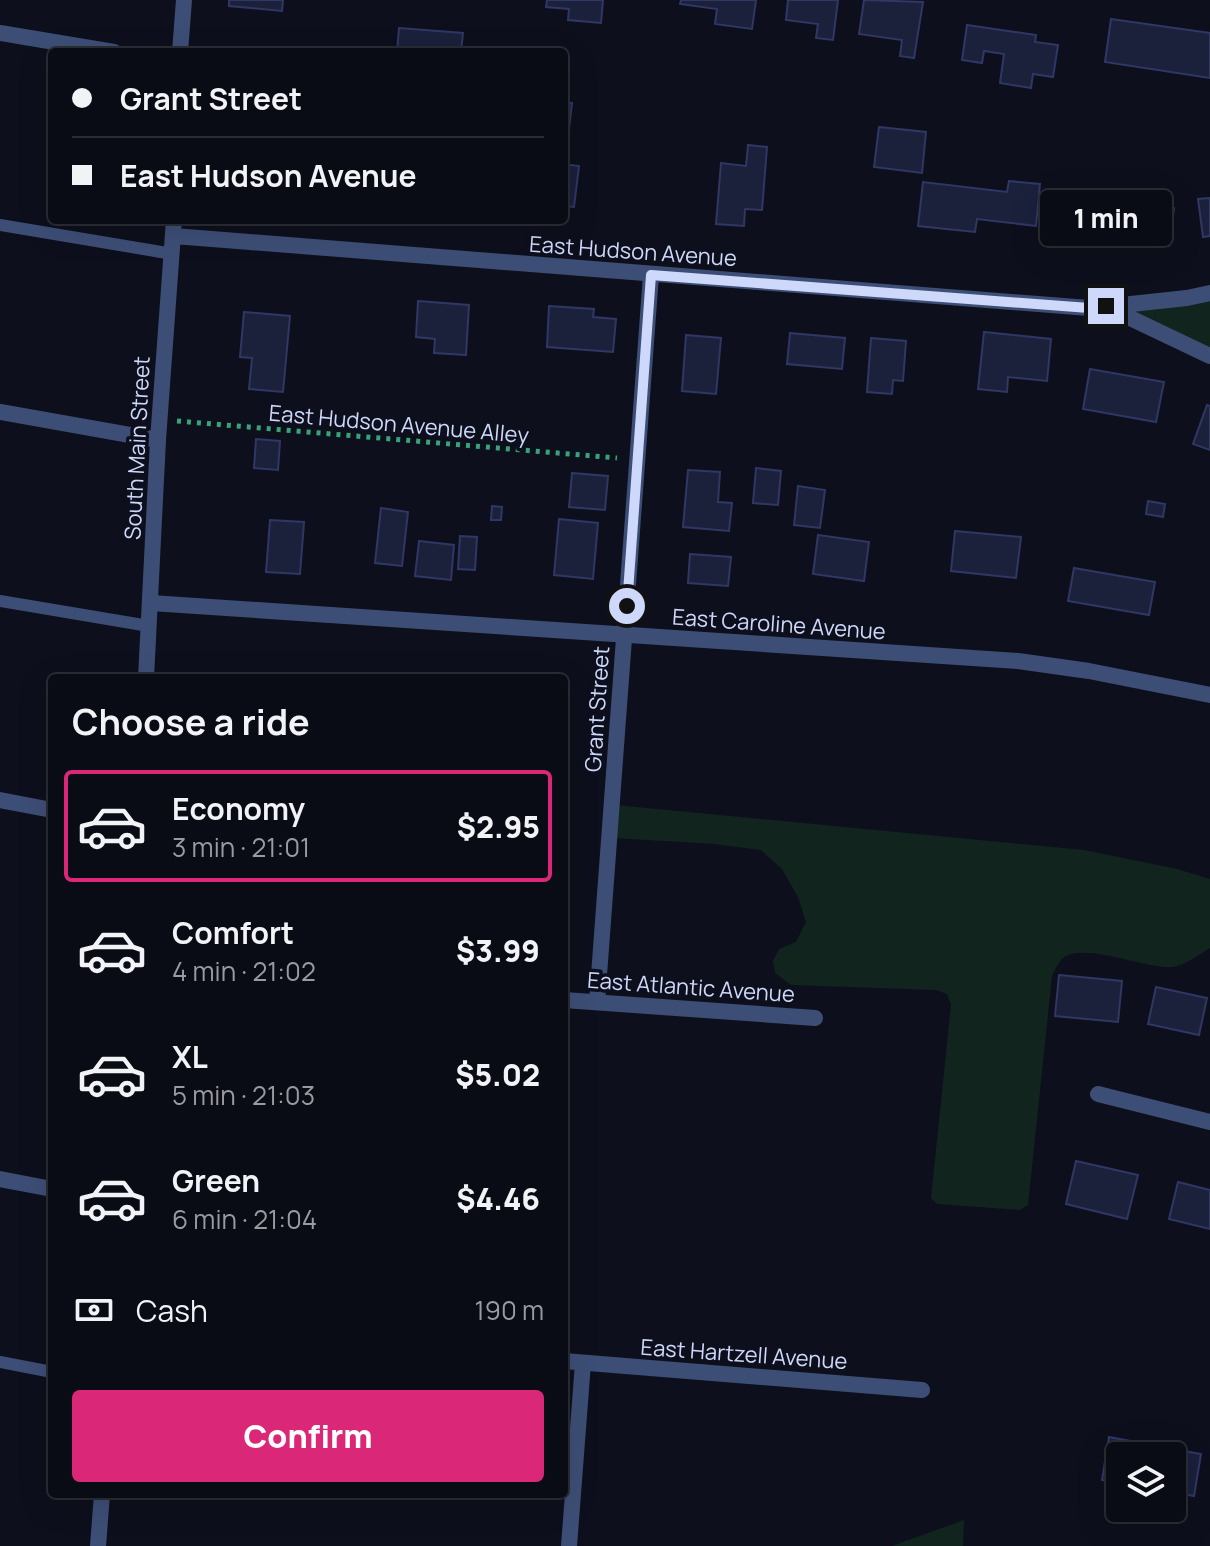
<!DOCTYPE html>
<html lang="en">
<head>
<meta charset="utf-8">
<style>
	:root { --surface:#0a0c15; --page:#13151e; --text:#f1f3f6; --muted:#999ba0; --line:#2a2c34; --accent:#db2777 }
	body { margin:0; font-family:Manrope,sans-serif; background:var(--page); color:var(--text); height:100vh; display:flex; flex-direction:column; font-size:30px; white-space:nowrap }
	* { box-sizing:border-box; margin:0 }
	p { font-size:26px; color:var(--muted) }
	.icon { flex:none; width:44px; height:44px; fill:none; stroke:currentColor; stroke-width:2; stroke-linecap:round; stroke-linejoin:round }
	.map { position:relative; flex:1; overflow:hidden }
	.sheet { position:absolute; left:48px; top:674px; width:520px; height:824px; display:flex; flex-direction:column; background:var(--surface); border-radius:8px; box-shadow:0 8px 32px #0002,0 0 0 2px var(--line) }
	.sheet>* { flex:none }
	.banner { position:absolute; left:48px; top:48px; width:520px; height:176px; border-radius:8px; box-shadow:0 8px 32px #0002,0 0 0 2px var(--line); display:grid; align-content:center; height:176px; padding:0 24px; background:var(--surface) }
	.tools { position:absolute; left:1106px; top:1442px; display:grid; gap:16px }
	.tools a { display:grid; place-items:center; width:80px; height:80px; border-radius:8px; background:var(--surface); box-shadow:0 8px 32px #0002,0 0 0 2px var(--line); font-size:40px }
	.end { position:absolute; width:36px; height:36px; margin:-18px; border:10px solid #ced8fa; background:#111; box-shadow:0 0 0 4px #111 }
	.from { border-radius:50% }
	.bubble { position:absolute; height:56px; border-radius:8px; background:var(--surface); box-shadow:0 8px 32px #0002,0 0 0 2px var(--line); font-size:26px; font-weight:800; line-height:56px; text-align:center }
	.banner b { display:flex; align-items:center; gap:28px; height:76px; font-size:30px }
	.banner b+b { border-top:2px solid var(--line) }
	.banner i { width:20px; height:20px; background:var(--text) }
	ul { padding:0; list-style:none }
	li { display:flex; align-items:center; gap:24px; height:112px; margin:0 16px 12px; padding:0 8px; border:4px solid transparent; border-radius:8px }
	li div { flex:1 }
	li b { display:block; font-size:30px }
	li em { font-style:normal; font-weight:800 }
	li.selected { border-color:var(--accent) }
	li>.icon { width:72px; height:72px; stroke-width:1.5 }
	h2 { padding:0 24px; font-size:36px; line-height:96px }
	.pay { display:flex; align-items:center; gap:20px; height:88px; padding:0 24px; font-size:30px }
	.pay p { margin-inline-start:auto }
	.primary-button { display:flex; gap:16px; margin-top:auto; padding:16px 24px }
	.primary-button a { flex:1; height:92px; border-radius:8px; background:var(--accent); color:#fff; font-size:32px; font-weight:800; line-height:92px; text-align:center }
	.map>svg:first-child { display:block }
	.green { fill:#11251e }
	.building { fill:#1b203b; stroke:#303765; stroke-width:2 }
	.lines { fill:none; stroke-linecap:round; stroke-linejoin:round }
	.path { stroke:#39a378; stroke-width:5; stroke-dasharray:4 6; stroke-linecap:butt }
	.service { stroke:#3d4e76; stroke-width:12 }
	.minor { stroke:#3d4e76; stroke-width:16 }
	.route { stroke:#ced8fa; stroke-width:10 }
	.labels { text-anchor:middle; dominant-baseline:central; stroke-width:7; stroke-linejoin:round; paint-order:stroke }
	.street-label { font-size:22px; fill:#ced8fa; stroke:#0d101c }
</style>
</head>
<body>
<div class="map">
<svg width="1210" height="1546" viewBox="0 0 1210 1546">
	<rect width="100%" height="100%" fill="#0d101c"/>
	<path class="green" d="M1210,293V356L1091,308Z
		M615,805L1084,850L1177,869L1210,879V948C1198,955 1185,966 1171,967C1145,968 1088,944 1066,956C1058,961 1056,968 1052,976L1028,1205L1020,1210L937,1204L931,1198L951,1005L947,994L936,990L791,985L775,973L773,961L779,949L796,942L806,922L798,897L782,869L761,850L714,844L614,838Z
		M964,1520L963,1546H892Z"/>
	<path class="building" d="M229,0H283L282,11L229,6Z
		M547,0H603L601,23L568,20L569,9L546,7Z
		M681,0H756L752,29L715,24L717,9L680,4Z
		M788,0H838L833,40L816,38L818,24L786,20Z
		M864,0L923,2L914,58L900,56L902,40L859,34Z
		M1111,19L1210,33V78L1105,62Z
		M967,25L1036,35L1035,42L1058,45L1053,77L1033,74L1031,88L1000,83L1004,54L984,51L982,63L962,60Z
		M399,28L463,33L461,52H397Z
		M564,103H572L569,129H564Z
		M879,127L926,132L922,173L874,167Z
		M748,145L767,147L762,210L745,209L744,226L716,224L721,163L746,166Z
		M564,164L579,166L574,207L564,206Z
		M1009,181L1040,184L1036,226L977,219L975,232L918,226L923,182L1007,192Z
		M1094,197L1174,208L1169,246L1089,236Z
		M1210,198V236L1203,237L1198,199Z
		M418,301L469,305L466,355L434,353L435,339L416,337Z
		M549,306L594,309L593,317L616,319L613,352L547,347Z
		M244,312L290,316L283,392L249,389L252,358L240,357Z
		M984,332L1051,339L1047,381L1008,377L1007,392L978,389Z
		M790,333L845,338L842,369L787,364Z
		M686,335L721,338L716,394L682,391Z
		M871,338L906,341L903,381L893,380L892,394L867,392Z
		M1090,369L1164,382L1156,422L1083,409Z
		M1207,405L1210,406V450L1193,444Z
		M256,439L280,441L278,470L254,468Z
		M756,468L781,471L778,505L753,503Z
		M688,470L720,472L718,502L732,503L729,531L683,527Z
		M572,473L608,476L605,510L569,507Z
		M798,486L825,490L820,528L794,525Z
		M1148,501L1165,504L1163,517L1146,514Z
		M492,506L502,507L501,520H491Z
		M381,508L408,512L402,566L375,563Z
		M559,519L598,523L593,579L554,575Z
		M270,520L304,522L300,574L266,572Z
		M955,531L1021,537L1016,578L951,571Z
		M818,535L869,542L864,581L813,574Z
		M460,536L477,537L475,570L458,569Z
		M419,541L454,545L451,580L415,576Z
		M690,554L731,557L728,586L688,583Z
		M1074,568L1155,582L1149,615L1068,601Z
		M1059,975L1122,981L1118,1022L1055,1016Z
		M1156,987L1207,998L1199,1035L1148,1024Z
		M1076,1161L1138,1175L1127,1219L1066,1204Z
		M1178,1182L1210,1190V1229L1169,1219Z
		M1109,1437L1201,1454L1194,1496L1172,1492V1456H1120V1483L1102,1480Z"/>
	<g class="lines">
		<path class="path" d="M177,421L617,458"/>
		<path class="service" d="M0,225L173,254
			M0,601L149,626
			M0,1362L52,1372"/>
		<path class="minor" d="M0,33L114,52
			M180,52L184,0
			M174,236L1089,308L1126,316L1210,356
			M1103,307L1187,298L1210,293
			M0,412L158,440
			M151,603L1018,661L1089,671L1210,695
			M146,678L158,440L174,220
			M0,800L52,810
			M564,1000L815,1018
			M597,1002L651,275
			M1098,1094L1210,1122
			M0,1179L52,1189
			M564,1361L922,1390
			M98,1546L102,1494
			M569,1546L583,1363"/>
	</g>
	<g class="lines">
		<path class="route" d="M627,606L651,275L1089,308L1106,306"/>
	</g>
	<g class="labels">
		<g class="street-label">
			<text transform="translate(633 251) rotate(4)">East Hudson Avenue</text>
			<text transform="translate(399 424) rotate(5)">East Hudson Avenue Alley</text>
			<text transform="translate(137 448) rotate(-87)">South Main Street</text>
			<text transform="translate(779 624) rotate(4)">East Caroline Avenue</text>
			<text transform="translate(597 709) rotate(-86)">Grant Street</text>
			<text transform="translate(691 987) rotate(4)">East Atlantic Avenue</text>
			<text transform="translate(744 1354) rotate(4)">East Hartzell Avenue</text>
		</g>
	</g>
</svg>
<div class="tools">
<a><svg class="icon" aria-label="layers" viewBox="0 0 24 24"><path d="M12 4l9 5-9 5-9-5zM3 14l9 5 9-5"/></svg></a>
</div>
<i class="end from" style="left:627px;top:606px"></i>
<i class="end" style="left:1106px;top:306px"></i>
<div class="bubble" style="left:1040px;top:190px;width:132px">1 min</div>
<div class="banner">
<b><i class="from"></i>Grant Street</b>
<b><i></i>East Hudson Avenue</b>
</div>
<section class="sheet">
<h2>Choose a ride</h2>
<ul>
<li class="selected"><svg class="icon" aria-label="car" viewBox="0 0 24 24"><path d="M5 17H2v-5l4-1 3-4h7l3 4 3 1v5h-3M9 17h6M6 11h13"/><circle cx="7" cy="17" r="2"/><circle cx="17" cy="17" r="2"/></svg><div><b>Economy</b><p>3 min · 21:01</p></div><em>$2.95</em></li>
<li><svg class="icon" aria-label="car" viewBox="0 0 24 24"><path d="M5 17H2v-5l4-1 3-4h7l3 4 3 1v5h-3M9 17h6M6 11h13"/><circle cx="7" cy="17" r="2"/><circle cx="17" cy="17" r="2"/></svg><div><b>Comfort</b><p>4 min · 21:02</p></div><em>$3.99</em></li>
<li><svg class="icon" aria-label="car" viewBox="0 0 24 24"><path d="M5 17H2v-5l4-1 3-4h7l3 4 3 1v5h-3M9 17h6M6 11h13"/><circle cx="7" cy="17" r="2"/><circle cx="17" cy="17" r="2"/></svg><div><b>XL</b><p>5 min · 21:03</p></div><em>$5.02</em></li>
<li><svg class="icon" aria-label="car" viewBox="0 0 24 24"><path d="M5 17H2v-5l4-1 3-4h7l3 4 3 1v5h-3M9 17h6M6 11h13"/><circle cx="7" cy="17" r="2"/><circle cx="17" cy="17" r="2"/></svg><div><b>Green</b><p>6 min · 21:04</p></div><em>$4.46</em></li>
</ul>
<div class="pay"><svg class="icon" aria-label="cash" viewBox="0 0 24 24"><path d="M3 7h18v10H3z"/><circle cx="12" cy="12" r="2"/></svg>Cash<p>190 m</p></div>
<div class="primary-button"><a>Confirm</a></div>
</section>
</div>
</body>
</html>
